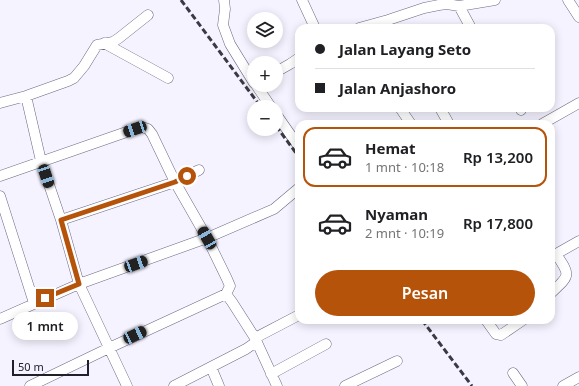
<!DOCTYPE html>
<html lang="id">
<head>
<meta charset="utf-8">
<style>
	:root { --surface:#fff; --page:#f6f6f6; --text:#202124; --muted:#757577; --line:#e0e0e0; --accent:#b45309 }
	body { margin:0; font-family:"Noto Sans",sans-serif; background:var(--page); color:var(--text); height:100vh; display:flex; flex-direction:column; font-size:15px; white-space:nowrap }
	* { box-sizing:border-box; margin:0 }
	p { font-size:13px; color:var(--muted) }
	.icon { flex:none; width:22px; height:22px; fill:none; stroke:currentColor; stroke-width:2; stroke-linecap:round; stroke-linejoin:round }
	.map { position:relative; flex:1; overflow:hidden }
	.details { position:absolute; left:295px; top:120px; width:260px; height:204px; display:flex; flex-direction:column; background:var(--surface); border-radius:12px; box-shadow:0 2px 10px #0003 }
	.details>* { flex:none }
	.banner { position:absolute; left:295px; top:24px; width:260px; height:88px; border-radius:12px; box-shadow:0 2px 10px #0003; display:grid; align-content:center; height:88px; padding:0 20px; background:var(--surface) }
	.tools { position:absolute; left:247px; top:12px; display:grid; gap:8px }
	.tools a { display:grid; place-items:center; width:36px; height:36px; border-radius:50%; background:var(--surface); box-shadow:0 2px 10px #0003; font-size:20px }
	.scale { position:absolute; left:12px; bottom:10px; width:77px; box-sizing:border-box; padding-left:4px; border:2px solid #212029; border-top:0; font-size:11px; line-height:14px; white-space:nowrap; color:#212029; -webkit-text-stroke:3px #f5f3ff; paint-order:stroke }
	.end { position:absolute; width:18px; height:18px; margin:-9px; border:5px solid #b45309; background:#fff; box-shadow:0 0 0 2px #fff }
	.from { border-radius:50% }
	.bubble { position:absolute; height:28px; border-radius:14px; background:var(--surface); box-shadow:0 2px 10px #0003; font-size:13px; font-weight:600; line-height:28px; text-align:center }
	.car { position:absolute; width:12px; height:24px; margin:-12px -6px; border-radius:5px; box-shadow:0 0 3px 1px #0007; background:linear-gradient(#222 24%,#8ab4d8 0 40%,#222 0 76%,#8ab4d8 0 86%,#222 0) }
	.banner b { display:flex; align-items:center; gap:14px; height:38px; font-size:15px }
	.banner b+b { border-top:1px solid var(--line) }
	.banner i { width:10px; height:10px; background:var(--text) }
	ul { padding:7px 0 0; list-style:none }
	li { display:flex; align-items:center; gap:12px; height:60px; margin:0 8px 6px; padding:0 12px; border:2px solid transparent; border-radius:12px }
	li div { flex:1 }
	li b { display:block; font-size:15px }
	li em { font-style:normal; font-weight:600 }
	li.selected { border-color:var(--accent) }
	li>.icon { width:36px; height:36px; stroke-width:1.5 }
	.cta { display:flex; gap:8px; margin-top:auto; padding:8px 20px }
	.cta a { flex:1; height:46px; border-radius:24px; background:var(--accent); color:#fff; font-size:16px; font-weight:600; line-height:46px; text-align:center }
	.map>svg:first-child { display:block }
	.lines { fill:none; stroke-linecap:round; stroke-linejoin:round }
	.minor-casing { stroke:#6c6880; stroke-width:11 }
	.minor { stroke:#fff; stroke-width:10 }
	.rail { stroke:#3b3a43; stroke-width:3; stroke-dasharray:6 3; stroke-linecap:butt }
	.route { stroke:#b45309; stroke-width:5 }
</style>
</head>
<body>
<div class="map">
<svg width="579" height="386" viewBox="0 0 579 386">
	<rect width="100%" height="100%" fill="#f5f3ff"/>
	<g class="lines">
		<defs>
			<path id="minor" d="M224,0L225,9L223,25L230,44L254,83
				M302,0L315,28
				M568,0L579,17
				M459,6L471,28
				M359,28L388,20L424,8L439,5L447,4L459,6L495,0
				M104,43L168,78
				M276,72L290,64L299,58
				M256,85L271,107
				M26,96L41,161L61,220L79,284L127,386
				M0,103L26,96L68,81L74,78L84,66L97,45L113,42L119,38L148,15
				M400,108L411,124
				M440,108L449,124
				M520,108L521,110
				M276,114L299,147
				M542,124L579,103
				M0,176L135,129L142,127L148,129L152,134L175,182L207,238L227,279L230,286L226,294L109,348L30,386
				M0,196L34,303
				M61,220L175,182L199,170
				M551,293C570,275 571,276 556,254L579,241
				M226,294L232,302L255,338L277,386
				M0,319L79,284L207,238L274,209L299,188
				M486,320L496,334L501,335L523,320
				M255,338L299,315
				M211,367L219,386
				M513,373L522,386
				M271,374L326,344
				M174,386L246,349L256,342
				M345,386L397,361
				M563,386L579,377"/>
		</defs>
		<use href="#minor" class="minor-casing"/>
		<use href="#minor" class="minor"/>
		<path class="rail" d="M181,0L261,107
			M276,126L299,157
			M422,320L472,386"/>
	</g>
	<g class="lines">
		<path class="route" d="M45,298L79,284L61,220L175,182L187,176"/>
	</g>
</svg>
<div class="tools">
<a><svg class="icon" aria-label="layers" viewBox="0 0 24 24"><path d="M12 4l9 5-9 5-9-5zM3 14l9 5 9-5"/></svg></a>
<a>+</a>
<a>−</a>
</div>
<div class="scale">50 m</div>
<i class="end from" style="left:187px;top:176px"></i>
<i class="end" style="left:45px;top:298px"></i>
<div class="bubble" style="left:12px;top:312px;width:66px">1 mnt</div>
<i class="car" style="left:135px;top:129px;rotate:251deg"></i>
<i class="car" style="left:46px;top:176px;rotate:162deg"></i>
<i class="car" style="left:207px;top:238px;rotate:330deg"></i>
<i class="car" style="left:136px;top:264px;rotate:70deg"></i>
<i class="car" style="left:135px;top:335px;rotate:65deg"></i>
<div class="banner">
<b><i class="from"></i>Jalan Layang Seto</b>
<b><i></i>Jalan Anjashoro</b>
</div>
<section class="details">
<ul>
<li class="selected"><svg class="icon" aria-label="car" viewBox="0 0 24 24"><path d="M5 17H2v-5l4-1 3-4h7l3 4 3 1v5h-3M9 17h6M6 11h13"/><circle cx="7" cy="17" r="2"/><circle cx="17" cy="17" r="2"/></svg><div><b>Hemat</b><p>1 mnt · 10:18</p></div><em>Rp 13,200</em></li>
<li><svg class="icon" aria-label="car" viewBox="0 0 24 24"><path d="M5 17H2v-5l4-1 3-4h7l3 4 3 1v5h-3M9 17h6M6 11h13"/><circle cx="7" cy="17" r="2"/><circle cx="17" cy="17" r="2"/></svg><div><b>Nyaman</b><p>2 mnt · 10:19</p></div><em>Rp 17,800</em></li>
</ul>
<div class="cta"><a>Pesan</a></div>
</section>
</div>
</body>
</html>
